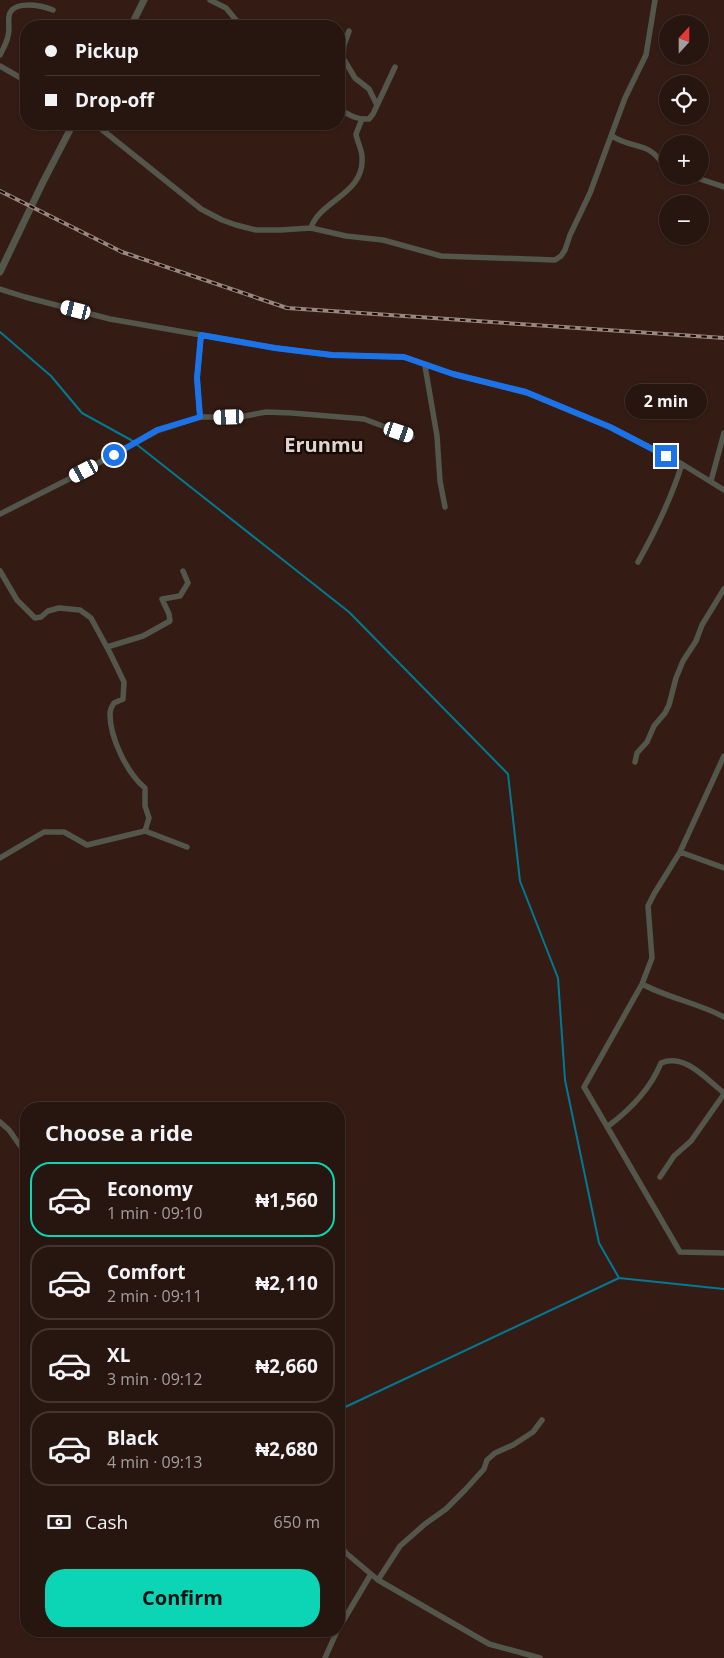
<!DOCTYPE html>
<html lang="en">
<head>
<meta charset="utf-8">
<style>
	:root { --surface:#27150f; --page:#2f1e18; --text:#f1f3f6; --muted:#a49f9e; --line:#43342f; --accent:#0bd5b5 }
	body { margin:0; font-family:"Open Sans",sans-serif; background:var(--page); color:var(--text); height:100vh; display:flex; flex-direction:column; font-size:19px; white-space:nowrap }
	* { box-sizing:border-box; margin:0 }
	p { font-size:16px; color:var(--muted) }
	.icon { flex:none; width:28px; height:28px; fill:none; stroke:currentColor; stroke-width:2; stroke-linecap:round; stroke-linejoin:round }
	.map { position:relative; flex:1; overflow:hidden }
	.side { position:absolute; left:20px; top:1102px; width:325px; height:535px; display:flex; flex-direction:column; background:var(--surface); border-radius:20px; box-shadow:0 1px 4px #0004,0 0 0 1px var(--line) }
	.side>* { flex:none }
	.top-card { position:absolute; left:20px; top:20px; width:325px; height:110px; border-radius:20px; box-shadow:0 1px 4px #0004,0 0 0 1px var(--line); display:grid; align-content:center; height:110px; padding:0 25px; background:var(--surface) }
	.needle { width:32px; rotate:21deg }
	.tools { position:absolute; left:659px; top:15px; display:grid; gap:10px }
	.tools a { display:grid; place-items:center; width:50px; height:50px; border-radius:50%; background:var(--surface); box-shadow:0 1px 4px #0004,0 0 0 1px var(--line); font-size:25px }
	.end { position:absolute; width:22px; height:22px; margin:-11px; border:6px solid #1a73e8; background:#fff; box-shadow:0 0 0 2px #fff }
	.from { border-radius:50% }
	.bubble { position:absolute; height:35px; border-radius:18px; background:var(--surface); box-shadow:0 1px 4px #0004,0 0 0 1px var(--line); font-size:16px; font-weight:700; line-height:35px; text-align:center }
	.car { position:absolute; width:15px; height:30px; margin:-15px -8px; border-radius:6px; box-shadow:0 0 4px 1px #0007; background:linear-gradient(#fff 24%,#345 0 40%,#fff 0 76%,#345 0 86%,#fff 0) }
	.top-card b { display:flex; align-items:center; gap:18px; height:48px; font-size:19px }
	.top-card b+b { border-top:1px solid var(--line) }
	.top-card i { width:12px; height:12px; background:var(--text) }
	ul { padding:0; list-style:none }
	li { display:flex; align-items:center; gap:15px; height:75px; margin:0 10px 8px; padding:0 15px; border:2px solid var(--line); border-radius:20px }
	li div { flex:1 }
	li b { display:block; font-size:19px }
	li em { font-style:normal; font-weight:700 }
	li.selected { border-color:var(--accent) }
	li>.icon { width:45px; height:45px; stroke-width:1.5 }
	h2 { padding:0 25px; font-size:22px; line-height:60px }
	.pay { display:flex; align-items:center; gap:12px; height:55px; padding:0 25px; font-size:19px }
	.pay p { margin-inline-start:auto }
	.cta { display:flex; gap:10px; margin-top:auto; padding:10px 25px }
	.cta a { flex:1; height:58px; border-radius:20px; background:var(--accent); color:#111; font-size:20px; font-weight:700; line-height:58px; text-align:center }
	.map>svg:first-child { display:block }
	.lines { fill:none; stroke-linecap:round; stroke-linejoin:round }
	.stream { stroke:#007a93; stroke-width:2 }
	.minor { stroke:#53564b; stroke-width:5.5 }
	.tertiary { stroke:#53564b; stroke-width:7 }
	.rail-casing { stroke:#9a867f; stroke-width:4 }
	.rail { stroke:#140a06; stroke-width:2; stroke-dasharray:5.5; stroke-linecap:butt }
	.route { stroke:#1a73e8; stroke-width:6 }
	.labels { text-anchor:middle; dominant-baseline:central; stroke-width:4.5; stroke-linejoin:round; paint-order:stroke }
	.quarter-label { font-size:20px; font-weight:bold; fill:#e3d2cd; stroke:#140a06 }
</style>
</head>
<body>
<div class="map">
<svg width="724" height="1658" viewBox="0 0 724 1658">
	<rect width="100%" height="100%" fill="#341c14"/>
	<g class="lines">
		<path class="stream" d="M0,332L51,376L82,413L131,440L349,612L508,774L520,881L558,978L565,1080L599,1243L619,1278
			M339,1410L619,1278L724,1289"/>
		<path class="minor" d="M210,0L226,8L241,26
			M349,31L344,45L343,58L355,78L369,89L377,105
			M0,55C3,49 7,42 8,36C10,30 8,22 9,16C12,0 40,5 53,10
			M0,66L26,81
			M339,109C349,115 357,120 369,119L373,114L395,67
			M95,124L201,209L222,220L236,225L256,230H280L311,228L346,236L383,240L441,256L555,260L561,256L565,250L570,235L590,193L625,98L646,55L655,0
			M612,136C633,150 650,140 665,168L668,169
			M691,176L724,187
			M311,228C320,200 365,194 362,157C362,149 357,142 356,134L362,119
			M0,289L25,297L110,319L275,348L332,355L404,357L453,374L527,393L610,427L682,464L724,490
			M425,366L437,436L440,481L445,507
			M200,417L197,378L201,335
			M711,481L724,433
			M0,514L69,479L157,431L200,417H240L266,412L292,413L364,419L412,437
			M638,562C656,530 671,499 682,464
			M0,571L17,600L35,618L41,617L48,611L59,608L80,610L91,618L110,653L124,682L123,699L114,703C112,706 110,710 110,714C110,738 127,773 145,788V806L149,818L145,831L87,845L64,832H44L0,858
			M107,647L143,636L170,621L169,614L162,599L180,596L188,583L183,571
			M724,756L680,852L654,894L648,906L652,958L642,984L584,1087L680,1252L724,1253
			M635,762L637,753L647,742L654,726L665,713L669,705L676,678L683,661L696,641L702,625L724,589
			M145,831L187,847
			M680,852L724,868
			M642,984C668,998 698,1003 724,1017
			M0,1122L9,1130L26,1154
			M607,1127C630,1110 650,1090 661,1063C685,1053 706,1079 724,1093
			M660,1177L674,1156L691,1141L724,1094
			M339,1544L346,1553L378,1580L489,1644L540,1658
			M378,1580L400,1546L425,1524L446,1509L465,1490L484,1469L487,1460L495,1453L513,1445L533,1432L542,1420
			M339,1628L371,1574
			M325,1658L337,1631"/>
		<path class="tertiary" d="M131,26L144,0
			M0,272L42,184L73,124"/>
		<defs>
			<path id="rail" d="M0,191L122,252L287,308L724,338"/>
		</defs>
		<use href="#rail" class="rail-casing"/>
		<use href="#rail" class="rail"/>
	</g>
	<g class="lines">
		<path class="route" d="M114,455L157,430L200,417L197,378L201,335L275,348L332,355L404,357L453,374L526,392L610,427L666,456"/>
	</g>
	<g class="labels">
		<g class="quarter-label">
			<text x="324" y="444">Erunmu</text>
		</g>
	</g>
</svg>
<div class="tools">
<a><svg class="needle" viewBox="-14 -14 28 28"><path d="M0-13l5 13h-10z" fill="#e53935"/><path d="M0 13l5-13h-10z" fill="#a49f9e"/></svg></a>
<a><svg class="icon" aria-label="locate" viewBox="0 0 24 24"><circle cx="12" cy="12" r="6"/><path d="M12 2v4M12 18v4M2 12h4M18 12h4"/></svg></a>
<a>+</a>
<a>−</a>
</div>
<i class="end from" style="left:114px;top:455px"></i>
<i class="end" style="left:666px;top:456px"></i>
<div class="bubble" style="left:625px;top:384px;width:82px">2 min</div>
<i class="car" style="left:76px;top:310px;rotate:284deg"></i>
<i class="car" style="left:229px;top:417px;rotate:268deg"></i>
<i class="car" style="left:399px;top:432px;rotate:109deg"></i>
<i class="car" style="left:84px;top:471px;rotate:242deg"></i>
<div class="top-card">
<b><i class="from"></i>Pickup</b>
<b><i></i>Drop-off</b>
</div>
<section class="side">
<h2>Choose a ride</h2>
<ul>
<li class="selected"><svg class="icon" aria-label="car" viewBox="0 0 24 24"><path d="M5 17H2v-5l4-1 3-4h7l3 4 3 1v5h-3M9 17h6M6 11h13"/><circle cx="7" cy="17" r="2"/><circle cx="17" cy="17" r="2"/></svg><div><b>Economy</b><p>1 min · 09:10</p></div><em>₦1,560</em></li>
<li><svg class="icon" aria-label="car" viewBox="0 0 24 24"><path d="M5 17H2v-5l4-1 3-4h7l3 4 3 1v5h-3M9 17h6M6 11h13"/><circle cx="7" cy="17" r="2"/><circle cx="17" cy="17" r="2"/></svg><div><b>Comfort</b><p>2 min · 09:11</p></div><em>₦2,110</em></li>
<li><svg class="icon" aria-label="car" viewBox="0 0 24 24"><path d="M5 17H2v-5l4-1 3-4h7l3 4 3 1v5h-3M9 17h6M6 11h13"/><circle cx="7" cy="17" r="2"/><circle cx="17" cy="17" r="2"/></svg><div><b>XL</b><p>3 min · 09:12</p></div><em>₦2,660</em></li>
<li><svg class="icon" aria-label="car" viewBox="0 0 24 24"><path d="M5 17H2v-5l4-1 3-4h7l3 4 3 1v5h-3M9 17h6M6 11h13"/><circle cx="7" cy="17" r="2"/><circle cx="17" cy="17" r="2"/></svg><div><b>Black</b><p>4 min · 09:13</p></div><em>₦2,680</em></li>
</ul>
<div class="pay"><svg class="icon" aria-label="cash" viewBox="0 0 24 24"><path d="M3 7h18v10H3z"/><circle cx="12" cy="12" r="2"/></svg>Cash<p>650 m</p></div>
<div class="cta"><a>Confirm</a></div>
</section>
</div>
</body>
</html>
